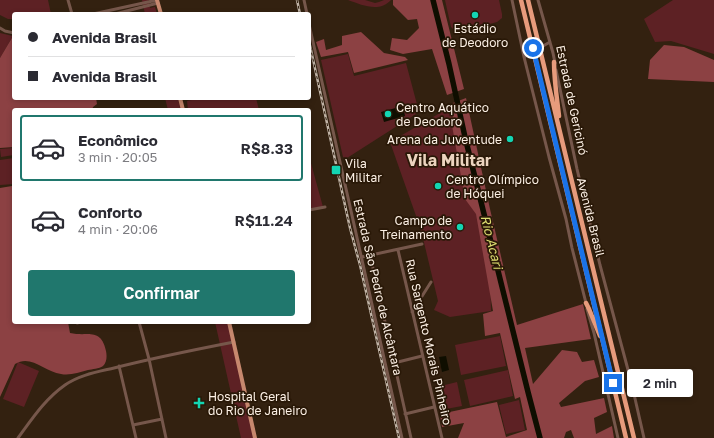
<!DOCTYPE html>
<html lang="pt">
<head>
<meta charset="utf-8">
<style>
	:root { --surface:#fff; --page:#f2f2f3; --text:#2b2b33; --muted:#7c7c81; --line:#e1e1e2; --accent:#20776d }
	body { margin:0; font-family:"Golos Text",sans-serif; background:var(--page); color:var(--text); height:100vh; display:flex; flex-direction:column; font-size:15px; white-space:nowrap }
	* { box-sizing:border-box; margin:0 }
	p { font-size:13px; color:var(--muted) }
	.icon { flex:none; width:22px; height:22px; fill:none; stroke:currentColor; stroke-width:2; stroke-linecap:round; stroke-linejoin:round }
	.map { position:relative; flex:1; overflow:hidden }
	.side { position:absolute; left:12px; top:108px; width:299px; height:216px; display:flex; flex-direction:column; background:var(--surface); border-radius:4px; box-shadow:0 2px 6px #0003 }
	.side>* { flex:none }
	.hud { position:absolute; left:12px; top:12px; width:299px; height:88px; border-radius:4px; box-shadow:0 2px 6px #0003; display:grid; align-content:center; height:88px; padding:0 16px; background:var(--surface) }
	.end { position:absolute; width:18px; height:18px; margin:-9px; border:5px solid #1a73e8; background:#fff; box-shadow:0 0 0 2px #fff }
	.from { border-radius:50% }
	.bubble { position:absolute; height:28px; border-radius:4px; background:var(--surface); box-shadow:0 2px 6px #0003; font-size:13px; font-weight:600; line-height:28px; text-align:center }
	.hud b { display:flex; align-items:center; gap:14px; height:38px; font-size:15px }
	.hud b+b { border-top:1px solid var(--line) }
	.hud i { width:10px; height:10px; background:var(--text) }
	ul { padding:7px 0 0; list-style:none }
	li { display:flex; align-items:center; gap:12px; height:66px; margin:0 8px 6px; padding:0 8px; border:2px solid transparent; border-radius:4px }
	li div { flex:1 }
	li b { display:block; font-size:15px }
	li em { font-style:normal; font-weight:600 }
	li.current { border-color:var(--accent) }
	li>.icon { width:36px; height:36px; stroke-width:1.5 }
	.cta { display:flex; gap:8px; margin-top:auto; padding:8px 16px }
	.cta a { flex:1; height:46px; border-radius:4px; background:var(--accent); color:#fff; font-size:16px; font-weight:600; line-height:46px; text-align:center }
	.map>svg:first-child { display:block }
	.green { fill:#5d2124 }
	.forest { fill:#8c4143 }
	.water { fill:#0f0e00 }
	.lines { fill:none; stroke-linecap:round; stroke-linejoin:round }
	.river { stroke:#0f0e00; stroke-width:5.5 }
	.minor { stroke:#76574b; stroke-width:3 }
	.major { stroke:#c7886e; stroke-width:4 }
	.highway { stroke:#e79b7c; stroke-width:4.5 }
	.rail-casing { stroke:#c1b4a7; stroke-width:2.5 }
	.rail { stroke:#291807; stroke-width:1; stroke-dasharray:3; stroke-linecap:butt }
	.route { stroke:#1a73e8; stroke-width:5 }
	.poi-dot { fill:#13d5b3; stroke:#291807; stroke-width:1.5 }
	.labels { text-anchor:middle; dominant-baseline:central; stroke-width:3.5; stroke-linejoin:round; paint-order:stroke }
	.poi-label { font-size:12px; fill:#fcf0e5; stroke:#291807; text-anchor:start }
	.street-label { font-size:12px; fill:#fcf0e5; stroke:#291807 }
	.water-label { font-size:13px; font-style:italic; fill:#dcdc70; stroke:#291807 }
	.district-label { font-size:16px; font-weight:bold; fill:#ecd4bf; stroke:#291807 }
</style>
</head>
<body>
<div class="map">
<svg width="714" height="438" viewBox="0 0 714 438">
	<rect width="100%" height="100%" fill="#332110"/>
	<path class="green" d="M0,0H48L51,14H14V19H8L0,15Z
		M142,0H148L150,8L155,7L157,14H145Z
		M348,0H365L375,3L379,2L384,0H391C379,13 362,5 348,0Z
		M445,0H499L502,14V18L497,22L459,32L455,31L451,27Z
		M673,0H714V54L671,41L655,42L644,19Z
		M0,33L13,36L0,58Z
		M348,54L354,76L406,63L419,112L347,158H345L343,157L321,60Z
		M165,98H180L182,110H168Z
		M200,98H256L259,110H188L187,101Z
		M452,106L490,269L491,311L450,317L434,310L438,301L421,230L390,142Z
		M13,148L14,155L1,157L0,149Z
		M309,156L323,207L309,211Z
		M14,158V184L0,185V160Z
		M215,322H230L256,438H241Z
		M500,336L506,366L461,375L455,345Z
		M18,362L39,371L24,407L3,399Z
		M508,370L513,396L470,406L464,380Z
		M457,382L462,406L446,409L441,386Z
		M519,400L525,430L506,434L499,405Z"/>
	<path class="forest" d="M393,0H442L464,89L447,95L432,49L403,54L390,50L392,38L407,40L419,28L417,19L408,20L393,5Z
		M361,32L384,53L405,57L408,60L354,73L348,52L321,57L316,42L324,39L326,50L342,45V36Z
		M13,36H14V98H96L97,104L93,107L92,110H14V147L0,148V58Z
		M664,45L684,47L714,60V82L648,79L650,60Z
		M466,98L490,209L517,325L583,304L591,339L525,348L533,384L562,350L577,352L582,362L594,360L599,377L585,381L559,403L561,407L604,398L607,412L594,418L596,434L612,426L614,438H574L571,430L566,432L564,438H458L464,423L442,427L440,414L497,402L506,437L527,430L520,397L515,399L500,333L485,336L483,314L493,311L476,214L465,199L450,114L453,103Z
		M12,186L14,194V322H68L70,333C87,337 101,327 106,351C107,356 107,362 103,366C99,369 92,369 88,370C79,372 70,376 61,374C45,372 31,354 15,364L0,397V188Z"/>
	<path class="water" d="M403,106L405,116L384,122L381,112Z
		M446,356L449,370L442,372L439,357Z"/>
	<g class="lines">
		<path class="river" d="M433,0L449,64L465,137L528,392L540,438"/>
		<path class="minor" d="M68,0L72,14
			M304,0L307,14
			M512,0L524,57L549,157L566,219L572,248L586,303
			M538,0L553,53L555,63
			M93,14L157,0
			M115,14L158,3
			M309,24L402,438
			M0,28L5,31L14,33
			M524,57L550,42
			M556,70L577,169L600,265L631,381L644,438
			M309,210L325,207
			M398,250L442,438
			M370,255L411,438
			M362,257L422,244
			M587,309L594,333L618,438
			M412,312L431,282
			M75,322L77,323L81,322
			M139,322L149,359L166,438
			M394,363L422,356
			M119,366L136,438
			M405,414L434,407
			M133,425L162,419
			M18,438C32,419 45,399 65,385C79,375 97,372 114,368C153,358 193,350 234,342"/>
		<path class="major" d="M157,0L161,14
			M180,98L183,110
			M229,322L255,438"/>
		<path class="highway" d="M521,0L626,438
			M528,0L634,438
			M554,62C554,80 557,98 559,116
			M586,303L589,309L600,336"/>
		<defs>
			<path id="rail" d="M297,0L300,14
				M309,41L350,228L360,265L399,438"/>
		</defs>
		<use href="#rail" class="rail-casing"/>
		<use href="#rail" class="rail"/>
	</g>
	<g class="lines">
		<path class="route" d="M533,48L613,383"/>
	</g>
	<g class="poi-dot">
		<circle cx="475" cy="15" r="4"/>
		<circle cx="388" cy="114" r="4"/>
		<circle cx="510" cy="139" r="4"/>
		<rect x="331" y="165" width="10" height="10" rx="2"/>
		<circle cx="438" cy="186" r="4"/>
		<circle cx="460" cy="227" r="4"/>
		<path d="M197 397h4v4h4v4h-4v4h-4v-4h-4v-4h4z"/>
	</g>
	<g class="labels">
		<g class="poi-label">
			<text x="475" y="28" text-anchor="middle">Estádio<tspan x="475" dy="14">de Deodoro</tspan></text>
			<text x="396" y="107">Centro Aquático<tspan x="396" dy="14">de Deodoro</tspan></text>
			<text x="502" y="139" text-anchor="end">Arena da Juventude</text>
			<text x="345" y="163">Vila<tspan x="345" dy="14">Militar</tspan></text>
			<text x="446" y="179">Centro Olímpico<tspan x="446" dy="14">de Hóquei</tspan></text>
			<text x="452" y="220" text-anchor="end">Campo de<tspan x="452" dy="14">Treinamento</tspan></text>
			<text x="208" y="396">Hospital Geral<tspan x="208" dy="14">do Rio de Janeiro</tspan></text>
		</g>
		<g class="street-label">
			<text transform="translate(572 100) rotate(78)">Estrada de Gericinó</text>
			<text transform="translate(591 217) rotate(76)">Avenida Brasil</text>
			<text transform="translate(378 287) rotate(77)">Estrada São Pedro de Alcântara</text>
			<text transform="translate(429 342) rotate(77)">Rua Sargento Morais Pinheiro</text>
		</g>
		<g class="water-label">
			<text transform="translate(492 242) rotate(76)">Rio Acari</text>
		</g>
		<g class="district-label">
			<text x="449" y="160">Vila Militar</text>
		</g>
	</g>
</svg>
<i class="end from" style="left:533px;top:48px"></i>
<i class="end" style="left:613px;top:383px"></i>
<div class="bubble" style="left:627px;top:369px;width:66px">2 min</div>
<div class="hud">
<b><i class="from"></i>Avenida Brasil</b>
<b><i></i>Avenida Brasil</b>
</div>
<section class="side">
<ul>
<li class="current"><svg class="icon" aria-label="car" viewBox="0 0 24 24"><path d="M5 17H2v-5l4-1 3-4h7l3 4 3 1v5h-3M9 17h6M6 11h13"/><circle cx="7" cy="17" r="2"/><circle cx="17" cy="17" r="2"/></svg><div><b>Econômico</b><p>3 min · 20:05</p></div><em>R$8.33</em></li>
<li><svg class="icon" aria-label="car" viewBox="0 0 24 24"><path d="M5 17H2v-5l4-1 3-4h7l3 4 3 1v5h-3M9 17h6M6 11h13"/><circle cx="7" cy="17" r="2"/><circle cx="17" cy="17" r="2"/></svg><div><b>Conforto</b><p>4 min · 20:06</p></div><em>R$11.24</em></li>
</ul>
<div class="cta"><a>Confirmar</a></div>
</section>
</div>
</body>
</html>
